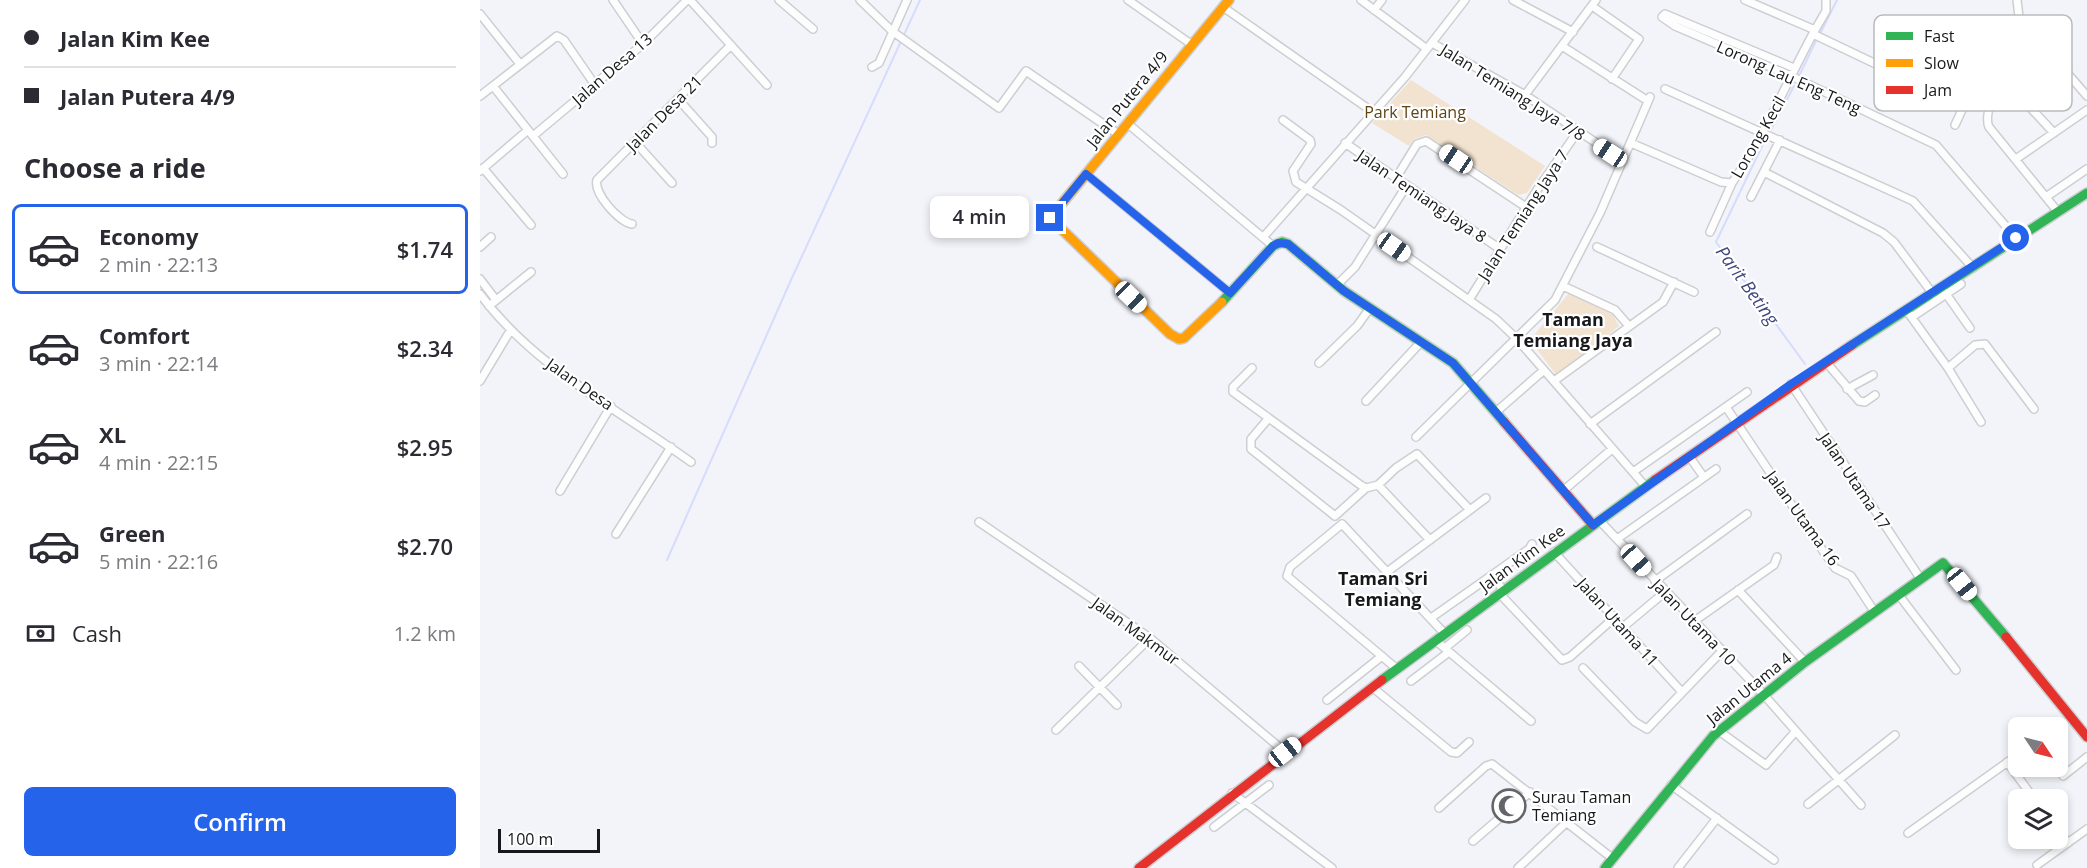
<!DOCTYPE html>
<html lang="en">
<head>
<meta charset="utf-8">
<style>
	:root { --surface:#fff; --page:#f7f7f7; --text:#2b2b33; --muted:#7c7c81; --line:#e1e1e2; --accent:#2563eb }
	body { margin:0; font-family:"Open Sans",sans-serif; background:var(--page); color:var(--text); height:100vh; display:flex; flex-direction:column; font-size:22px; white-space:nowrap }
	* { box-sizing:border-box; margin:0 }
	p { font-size:20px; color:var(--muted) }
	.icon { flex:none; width:33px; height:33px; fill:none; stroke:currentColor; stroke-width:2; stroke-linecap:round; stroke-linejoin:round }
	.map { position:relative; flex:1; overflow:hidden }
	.panel { display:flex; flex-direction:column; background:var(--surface); width:480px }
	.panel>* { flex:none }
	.guide { display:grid; align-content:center; height:132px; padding:0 24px; background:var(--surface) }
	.needle { width:39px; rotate:125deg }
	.controls { position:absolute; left:1528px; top:717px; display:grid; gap:12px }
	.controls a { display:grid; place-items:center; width:60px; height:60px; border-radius:9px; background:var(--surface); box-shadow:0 3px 9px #0003; font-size:30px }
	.scale { position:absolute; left:18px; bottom:15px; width:102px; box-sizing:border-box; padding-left:6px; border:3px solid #17181b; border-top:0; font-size:16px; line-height:21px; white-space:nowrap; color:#17181b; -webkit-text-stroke:4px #fff; paint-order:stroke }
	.end { position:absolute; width:27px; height:27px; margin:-14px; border:8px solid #2563eb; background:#fff; box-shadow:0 0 0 3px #fff }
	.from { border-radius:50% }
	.bubble { position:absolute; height:42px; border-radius:9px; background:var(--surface); box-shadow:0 3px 9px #0003; font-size:20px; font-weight:600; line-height:42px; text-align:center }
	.car { position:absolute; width:18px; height:36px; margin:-18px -9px; border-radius:8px; box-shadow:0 0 4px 2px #0007; background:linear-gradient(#fff 24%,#345 0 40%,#fff 0 76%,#345 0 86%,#fff 0) }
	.guide b { display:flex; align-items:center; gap:21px; height:57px; font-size:22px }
	.guide b+b { border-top:2px solid var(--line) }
	.guide i { width:15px; height:15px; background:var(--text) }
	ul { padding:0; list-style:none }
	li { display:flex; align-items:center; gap:18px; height:90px; margin:0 12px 9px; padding:0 12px; border:3px solid transparent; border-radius:9px }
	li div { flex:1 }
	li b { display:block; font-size:22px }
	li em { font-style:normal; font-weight:600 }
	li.selected { border-color:var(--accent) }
	li>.icon { width:54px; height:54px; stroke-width:1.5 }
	h2 { padding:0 24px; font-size:27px; line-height:72px }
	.pay { display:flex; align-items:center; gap:15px; height:66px; padding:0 24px; font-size:22px }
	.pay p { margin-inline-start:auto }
	.action { display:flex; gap:12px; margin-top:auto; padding:12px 24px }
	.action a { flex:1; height:69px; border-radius:9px; background:var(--accent); color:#fff; font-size:24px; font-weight:600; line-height:69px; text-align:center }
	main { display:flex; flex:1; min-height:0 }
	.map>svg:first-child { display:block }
	.green { fill:#f1e3cf }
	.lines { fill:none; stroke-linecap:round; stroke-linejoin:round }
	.stream { stroke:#d5dcfc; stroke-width:2 }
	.street-casing { stroke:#ccced1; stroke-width:10 }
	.fast-casing { stroke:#ccced1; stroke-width:12 }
	.slow-casing { stroke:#ccced1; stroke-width:12 }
	.jam-casing { stroke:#ccced1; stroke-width:12 }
	.street { stroke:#fdfdfe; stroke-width:7 }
	.fast { stroke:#30b455; stroke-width:9 }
	.slow { stroke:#ff9f0a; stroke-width:9 }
	.jam { stroke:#e5322d; stroke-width:9 }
	.route { stroke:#2563eb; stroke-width:8 }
	.labels { text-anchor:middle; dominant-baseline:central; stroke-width:4.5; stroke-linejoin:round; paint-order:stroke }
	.street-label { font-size:16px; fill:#17181b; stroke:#fff }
	.park-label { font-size:16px; fill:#5e4313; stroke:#fff }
	.poi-label { font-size:16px; fill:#17181b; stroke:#fff; text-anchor:start }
	.water-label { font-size:18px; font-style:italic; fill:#3f477d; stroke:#fff }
	.neighbourhood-label { font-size:18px; font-weight:bold; fill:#17181b; stroke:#fff }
	.key { fill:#fff; stroke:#b9babb; stroke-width:1.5 }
	.key-label { font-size:16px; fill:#17181b }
</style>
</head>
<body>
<main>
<section class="panel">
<div class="guide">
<b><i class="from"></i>Jalan Kim Kee</b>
<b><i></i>Jalan Putera 4/9</b>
</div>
<h2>Choose a ride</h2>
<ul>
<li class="selected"><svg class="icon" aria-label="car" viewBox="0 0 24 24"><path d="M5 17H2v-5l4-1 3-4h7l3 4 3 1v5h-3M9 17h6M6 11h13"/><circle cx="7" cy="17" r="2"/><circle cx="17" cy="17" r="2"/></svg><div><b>Economy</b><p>2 min · 22:13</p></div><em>$1.74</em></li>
<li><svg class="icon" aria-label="car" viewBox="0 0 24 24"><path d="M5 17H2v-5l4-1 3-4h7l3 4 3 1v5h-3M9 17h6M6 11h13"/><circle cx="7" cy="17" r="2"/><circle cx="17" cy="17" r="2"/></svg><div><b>Comfort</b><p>3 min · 22:14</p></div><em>$2.34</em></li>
<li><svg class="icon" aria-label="car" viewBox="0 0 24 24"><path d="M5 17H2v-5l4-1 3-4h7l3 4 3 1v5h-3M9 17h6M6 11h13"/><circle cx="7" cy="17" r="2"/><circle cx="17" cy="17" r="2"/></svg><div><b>XL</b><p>4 min · 22:15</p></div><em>$2.95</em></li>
<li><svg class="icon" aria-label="car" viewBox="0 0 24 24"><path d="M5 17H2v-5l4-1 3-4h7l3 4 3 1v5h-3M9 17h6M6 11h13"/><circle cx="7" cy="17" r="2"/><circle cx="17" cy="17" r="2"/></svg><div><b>Green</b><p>5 min · 22:16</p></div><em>$2.70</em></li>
</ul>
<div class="pay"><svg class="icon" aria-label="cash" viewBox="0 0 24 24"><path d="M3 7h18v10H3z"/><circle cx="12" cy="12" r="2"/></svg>Cash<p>1.2 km</p></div>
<div class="action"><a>Confirm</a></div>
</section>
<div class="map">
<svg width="1607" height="868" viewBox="0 0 1607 868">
	<rect width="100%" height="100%" fill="#f3f4f9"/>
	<path class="green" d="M931,80L1065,166L1047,193L1038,195L946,135L934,139L929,146L892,123Z
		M1089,293L1133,315L1139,326L1077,376L1050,340Z"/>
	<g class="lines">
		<path class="stream" d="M1340,34L1357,0
			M1319,76L1336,41
			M1291,130L1314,86
			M1286,138L1236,242L1325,364
			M187,560L311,280L440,0"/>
		<defs>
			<path id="street" d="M133,0L163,44
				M210,0L287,85
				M299,0L333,29
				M380,0L412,31L519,108L546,71L638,134
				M648,0L711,44
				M881,0L947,49
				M1033,0L1093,32
				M1537,0L1539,17L1607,96
				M1112,6L1159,39L1132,79
				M743,7L893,112
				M894,10L902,0
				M0,14L40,64
				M1547,27C1536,45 1500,109 1509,127L1578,212
				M1335,30L1346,11V0
				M1333,34L1484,106
				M952,43L1045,95L1143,161
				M1082,46L1168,101
				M392,67L399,63L427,0
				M1314,68L1185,14L1182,17L1195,26L1311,76L1456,145L1536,238
				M1520,79L1531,87L1574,133
				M13,86L83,174
				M1185,89L1433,201L1493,268
				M1045,95L1116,0
				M0,96L77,36L84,40L115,85
				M198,99L232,137V143
				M803,120L830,140L831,144L813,171L816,182L861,210L1016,319L1037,339L1166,487
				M647,123L793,246
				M1475,125L1512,45
				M53,136L163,44L207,0
				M155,142L192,183
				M865,143L1020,249
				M1151,143L1241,182L1252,183C1285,135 1307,81 1335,30L1265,0
				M1536,159L1607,110
				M3,168L51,225
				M0,171L48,130
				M1284,172L1403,233L1414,242L1453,294
				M606,174L750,293
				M916,178L937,144L946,141L1046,207
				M1271,197L1300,140
				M1566,197L1607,169
				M152,224C139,222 113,193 117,180L251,45
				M1230,232L1252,183
				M786,234L925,77L985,0
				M0,247L11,237
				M1117,247L1214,292
				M0,279L16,300
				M857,285L875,267L927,185
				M1083,286L1135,310L1149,326
				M1464,291L1490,328
				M0,294C53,366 139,410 211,462
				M989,300L1057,190L1098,131
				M9,306L51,272
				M1427,311L1468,368L1501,422
				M1432,317L1481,284
				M1346,362L1379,401L1385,402L1395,395
				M839,363L877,326L890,308
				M772,368L753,387V392L882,486L886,488L898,485
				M1468,368L1495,345L1505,344L1554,409
				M0,381L30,331
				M1074,381L1183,302L1194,282
				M1311,384L1440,578
				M1367,389L1393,375
				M886,401L941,342
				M1246,407L1332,535L1355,568L1371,576L1394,611
				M1016,412L1064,370
				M788,419L771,439V449L855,516L886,488
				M1110,424L1236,332
				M936,437L1075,300L1120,213L1170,97
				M1209,456L1223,476
				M1153,472L1267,392
				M898,485L916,468L937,454L990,510
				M898,485L950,540
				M1084,490L1132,449
				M80,491L131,406
				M1119,520L1284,695L1381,805
				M499,522L670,638L805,752
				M136,534L191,447
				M1137,539L1236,469
				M1074,552L1201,691
				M907,572L1006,498
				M1012,575L1023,590
				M1175,581L1267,514
				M1258,590L1325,662
				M1019,593L1082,660L1090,657L1134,618
				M1418,594L1476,670
				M951,618L1049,549L1052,544
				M1213,622L1294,565L1297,557
				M1142,628L1185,592
				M955,640L1051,721
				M965,648L987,630
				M599,666L637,705
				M1103,668L1155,722L1167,729L1242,651
				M917,669L807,576L810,567L862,524L964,633
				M931,681L969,652
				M892,687L971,752L977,753L989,742
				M847,700L902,656
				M576,730L670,638
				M1239,731L1286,765L1316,731
				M1527,762L1555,800
				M1583,776L1607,757
				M1191,785L1294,860
				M752,793L852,868
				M1328,804L1415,735
				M959,808L1006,766L1012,764L1132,858
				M734,827L789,785
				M1578,830L1588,843
				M1428,833L1539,754
				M993,841L1050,792
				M1557,865L1607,829
				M1038,868L1087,822
				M1198,868L1237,818"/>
			<path id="fast" d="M742,302L793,246L802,242L808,244L864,291L973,363L1024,422
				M1372,345L1607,193
				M902,680L1175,480
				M1125,868L1233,736L1325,662L1463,563L1526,637"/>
			<path id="slow" d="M742,302L704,338L699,339L690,334L570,218L749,0"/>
			<path id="jam" d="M1024,422L1113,525
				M1175,480L1372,345
				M1526,637L1607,737
				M659,868L902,680"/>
		</defs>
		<use href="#street" class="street-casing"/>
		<use href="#fast" class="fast-casing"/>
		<use href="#slow" class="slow-casing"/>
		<use href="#jam" class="jam-casing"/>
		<use href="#street" class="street"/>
		<use href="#fast" class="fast"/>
		<use href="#slow" class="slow"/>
		<use href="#jam" class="jam"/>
	</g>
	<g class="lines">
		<path class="route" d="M570,218L606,174L750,293L793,246L798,243L808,244L864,291L973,363L1113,525L1311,384L1536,238"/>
	</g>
	<defs>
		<symbol id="mosque-ring" viewBox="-11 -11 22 22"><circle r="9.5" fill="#fff" stroke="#646569" stroke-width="1.5"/><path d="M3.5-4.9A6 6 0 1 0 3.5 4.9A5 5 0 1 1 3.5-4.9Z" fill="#646569"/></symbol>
	</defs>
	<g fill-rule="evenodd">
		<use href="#mosque-ring" x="1010" y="787" width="38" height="38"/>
	</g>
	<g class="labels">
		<g class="street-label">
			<text transform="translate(132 69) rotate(-41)">Jalan Desa 13</text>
			<text transform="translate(1309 77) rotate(24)">Lorong Lau Eng Teng</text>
			<text transform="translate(1033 92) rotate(32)">Jalan Temiang Jaya 7/8</text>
			<text transform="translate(647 99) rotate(-51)">Jalan Putera 4/9</text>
			<text transform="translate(184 113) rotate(-45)">Jalan Desa 21</text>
			<text transform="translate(1278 137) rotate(-60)">Lorong Kecil</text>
			<text transform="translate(942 196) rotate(34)">Jalan Temiang Jaya 8</text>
			<text transform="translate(1043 215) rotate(-57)">Jalan Temiang Jaya 7</text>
			<text transform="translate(100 384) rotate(35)">Jalan Desa</text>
			<text transform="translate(1375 481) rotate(56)">Jalan Utama 17</text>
			<text transform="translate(1323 518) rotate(54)">Jalan Utama 16</text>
			<text transform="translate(1042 558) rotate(-36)">Jalan Kim Kee</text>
			<text transform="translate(1138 622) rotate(48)">Jalan Utama 11</text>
			<text transform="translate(1214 622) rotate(46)">Jalan Utama 10</text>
			<text transform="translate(656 631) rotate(36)">Jalan Makmur</text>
			<text transform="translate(1269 688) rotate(-39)">Jalan Utama 4</text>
		</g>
		<g class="park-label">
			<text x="935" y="112">Park Temiang</text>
		</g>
		<g class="poi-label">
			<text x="1052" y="797">Surau Taman<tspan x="1052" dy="18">Temiang</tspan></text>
		</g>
		<g class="water-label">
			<text transform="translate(1268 285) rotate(54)">Parit Beting</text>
		</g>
		<g class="neighbourhood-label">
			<text x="1093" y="319">Taman<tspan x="1093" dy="21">Temiang Jaya</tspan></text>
			<text x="903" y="578">Taman Sri<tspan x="903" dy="21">Temiang</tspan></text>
		</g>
	</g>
	<rect x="1394" y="15" width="198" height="96" rx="9" class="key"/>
	<rect x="1406" y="32" width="27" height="8" fill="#30b455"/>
	<rect x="1406" y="59" width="27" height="8" fill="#ff9f0a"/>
	<rect x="1406" y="86" width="27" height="8" fill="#e5322d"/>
	<g class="key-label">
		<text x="1444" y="42">Fast</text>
		<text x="1444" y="69">Slow</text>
		<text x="1444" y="96">Jam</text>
	</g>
</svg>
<div class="controls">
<a><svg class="needle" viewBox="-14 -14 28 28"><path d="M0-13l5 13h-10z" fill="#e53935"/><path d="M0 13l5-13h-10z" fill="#7c7c81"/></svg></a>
<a><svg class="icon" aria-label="layers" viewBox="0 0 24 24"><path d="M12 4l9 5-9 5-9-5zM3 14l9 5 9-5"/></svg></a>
</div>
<div class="scale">100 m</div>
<i class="end from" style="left:1536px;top:238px"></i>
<i class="end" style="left:570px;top:218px"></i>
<div class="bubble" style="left:450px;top:196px;width:99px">4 min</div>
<i class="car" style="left:1130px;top:153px;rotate:303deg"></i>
<i class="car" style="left:976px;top:159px;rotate:304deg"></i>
<i class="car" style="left:914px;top:247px;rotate:125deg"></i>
<i class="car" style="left:651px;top:297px;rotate:134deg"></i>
<i class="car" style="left:1156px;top:560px;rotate:138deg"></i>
<i class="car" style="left:1482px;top:584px;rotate:141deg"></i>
<i class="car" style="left:805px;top:752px;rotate:52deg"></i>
</div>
</main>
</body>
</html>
